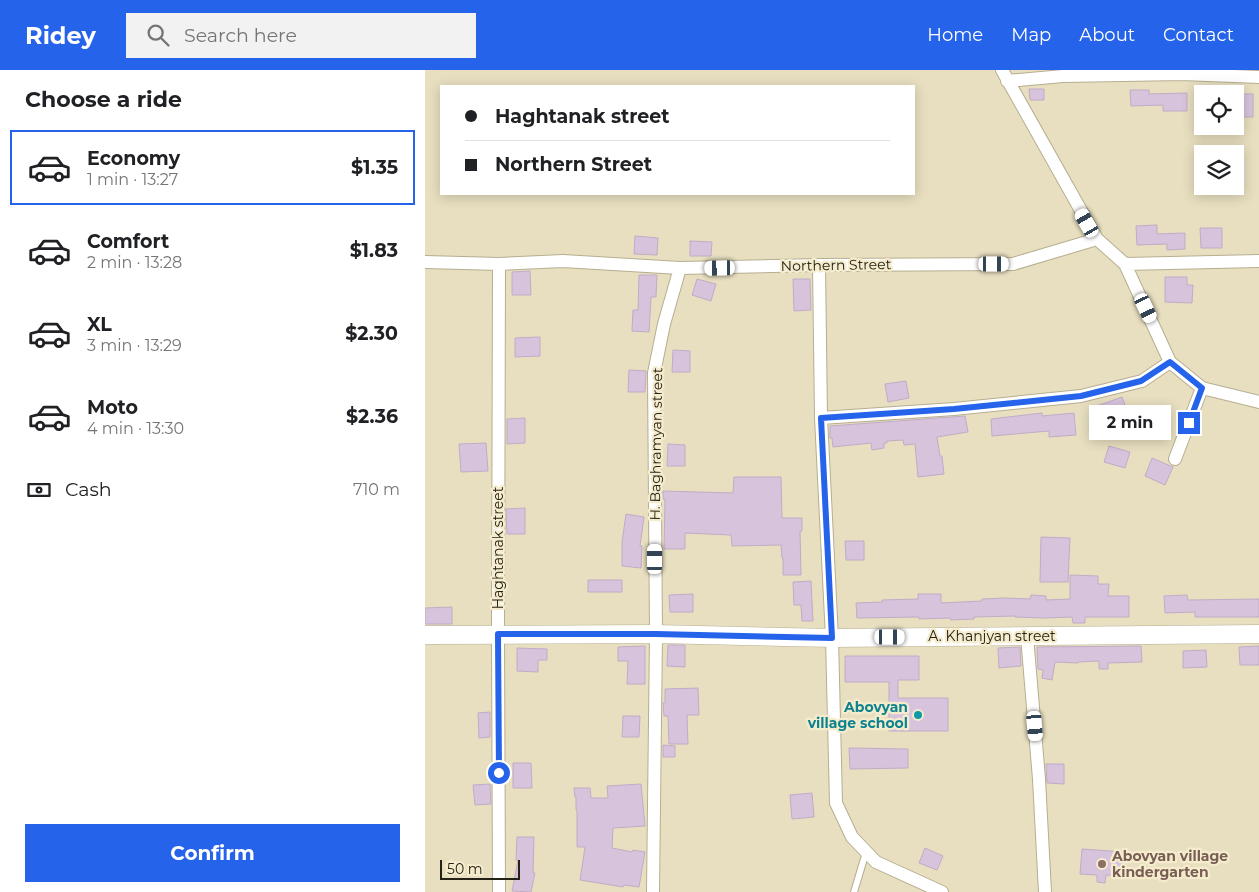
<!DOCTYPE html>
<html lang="en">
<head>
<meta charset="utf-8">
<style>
	:root { --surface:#fff; --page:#f2f2f2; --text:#202124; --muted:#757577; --line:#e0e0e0; --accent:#2563eb }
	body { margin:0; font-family:Montserrat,sans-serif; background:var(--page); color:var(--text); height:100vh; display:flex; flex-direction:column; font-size:19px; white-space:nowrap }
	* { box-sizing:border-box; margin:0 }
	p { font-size:16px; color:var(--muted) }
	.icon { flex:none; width:28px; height:28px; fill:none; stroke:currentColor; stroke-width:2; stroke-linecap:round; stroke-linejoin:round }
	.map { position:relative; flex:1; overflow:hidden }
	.drawer { display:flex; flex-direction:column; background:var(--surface); width:425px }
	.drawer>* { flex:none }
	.top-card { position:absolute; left:15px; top:15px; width:475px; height:110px; border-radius:0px; box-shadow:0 2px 12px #0003; display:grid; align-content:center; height:110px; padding:0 25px; background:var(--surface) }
	.tools { position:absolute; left:769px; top:15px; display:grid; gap:10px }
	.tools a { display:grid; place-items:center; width:50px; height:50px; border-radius:0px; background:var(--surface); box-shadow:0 2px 12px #0003; font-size:25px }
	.scale { position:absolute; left:15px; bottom:12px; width:80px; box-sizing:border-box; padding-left:5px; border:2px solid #242116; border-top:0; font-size:14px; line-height:18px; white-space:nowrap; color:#242116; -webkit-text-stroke:4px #f5eccd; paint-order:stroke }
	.end { position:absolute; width:22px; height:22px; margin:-11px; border:6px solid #2563eb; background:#fff; box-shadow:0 0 0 2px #fff }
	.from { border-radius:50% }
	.bubble { position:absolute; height:35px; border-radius:0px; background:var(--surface); box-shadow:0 2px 12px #0003; font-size:16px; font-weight:700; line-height:35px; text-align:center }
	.car { position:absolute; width:15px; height:30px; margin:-15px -8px; border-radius:6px; box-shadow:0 0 4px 1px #0007; background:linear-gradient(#fff 24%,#345 0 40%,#fff 0 76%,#345 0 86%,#fff 0) }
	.top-card b { display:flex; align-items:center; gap:18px; height:48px; font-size:19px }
	.top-card b+b { border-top:1px solid var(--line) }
	.top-card i { width:12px; height:12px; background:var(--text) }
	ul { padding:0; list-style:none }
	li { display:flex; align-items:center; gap:15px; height:75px; margin:0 10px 8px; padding:0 15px; border:2px solid transparent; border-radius:0px }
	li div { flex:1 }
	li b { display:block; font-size:19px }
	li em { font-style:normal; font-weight:700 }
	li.on { border-color:var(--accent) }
	li>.icon { width:45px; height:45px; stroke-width:1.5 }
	h2 { padding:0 25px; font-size:22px; line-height:60px }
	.pay { display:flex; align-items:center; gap:12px; height:55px; padding:0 25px; font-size:19px }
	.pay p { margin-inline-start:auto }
	.action { display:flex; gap:10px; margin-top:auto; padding:10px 25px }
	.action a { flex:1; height:58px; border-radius:0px; background:var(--accent); color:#fff; font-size:20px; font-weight:700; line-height:58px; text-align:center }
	header { display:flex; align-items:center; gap:30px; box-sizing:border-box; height:70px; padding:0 25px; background:var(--accent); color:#fff }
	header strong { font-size:24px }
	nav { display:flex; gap:28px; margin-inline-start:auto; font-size:18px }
	.search { width:350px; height:45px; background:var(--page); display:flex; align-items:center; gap:12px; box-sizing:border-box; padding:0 18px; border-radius:0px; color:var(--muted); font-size:19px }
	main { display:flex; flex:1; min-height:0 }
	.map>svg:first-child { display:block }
	.building { fill:#d8c3dd; stroke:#c0acc6 }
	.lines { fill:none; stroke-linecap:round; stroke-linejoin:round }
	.lane-casing { stroke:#b6ae90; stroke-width:8 }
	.street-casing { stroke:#b6ae90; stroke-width:14 }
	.secondary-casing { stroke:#b6ae90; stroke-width:19 }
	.lane { stroke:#fff; stroke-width:6 }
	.street { stroke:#fff; stroke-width:12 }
	.secondary { stroke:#fff; stroke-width:18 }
	.route { stroke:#2563eb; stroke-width:6 }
	.culture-dot { fill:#0f9aa8; stroke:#f5eccd; stroke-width:2 }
	.education-dot { fill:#8d6e63; stroke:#f5eccd; stroke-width:2 }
	.labels { text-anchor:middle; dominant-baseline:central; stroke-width:4.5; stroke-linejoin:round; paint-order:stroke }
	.street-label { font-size:14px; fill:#242116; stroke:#f5eccd }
	.culture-label { font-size:14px; font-weight:bold; fill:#0d838f; stroke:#f5eccd; text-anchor:end }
	.education-label { font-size:14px; font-weight:bold; fill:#785e54; stroke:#f5eccd; text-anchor:start }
</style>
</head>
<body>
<header>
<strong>Ridey</strong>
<div class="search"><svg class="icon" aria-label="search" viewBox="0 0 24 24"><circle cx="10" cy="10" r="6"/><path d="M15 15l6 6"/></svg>Search here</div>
<nav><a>Home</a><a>Map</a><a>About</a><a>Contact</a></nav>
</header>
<main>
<section class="drawer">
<h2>Choose a ride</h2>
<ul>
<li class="on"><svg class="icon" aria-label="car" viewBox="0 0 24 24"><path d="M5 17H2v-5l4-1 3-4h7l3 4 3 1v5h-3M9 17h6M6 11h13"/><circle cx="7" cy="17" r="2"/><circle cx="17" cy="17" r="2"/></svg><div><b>Economy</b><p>1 min · 13:27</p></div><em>$1.35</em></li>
<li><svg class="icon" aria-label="car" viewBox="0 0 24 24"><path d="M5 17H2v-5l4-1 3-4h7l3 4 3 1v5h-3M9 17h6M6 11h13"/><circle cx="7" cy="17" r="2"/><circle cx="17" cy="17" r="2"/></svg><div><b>Comfort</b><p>2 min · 13:28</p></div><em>$1.83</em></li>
<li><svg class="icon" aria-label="car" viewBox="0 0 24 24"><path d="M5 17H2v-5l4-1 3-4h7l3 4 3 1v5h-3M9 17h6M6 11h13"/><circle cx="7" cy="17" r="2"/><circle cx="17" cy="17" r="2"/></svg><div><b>XL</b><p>3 min · 13:29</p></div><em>$2.30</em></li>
<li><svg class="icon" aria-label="car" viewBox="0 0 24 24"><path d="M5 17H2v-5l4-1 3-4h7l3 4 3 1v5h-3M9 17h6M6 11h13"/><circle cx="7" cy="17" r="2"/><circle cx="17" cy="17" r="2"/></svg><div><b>Moto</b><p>4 min · 13:30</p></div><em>$2.36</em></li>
</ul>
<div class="pay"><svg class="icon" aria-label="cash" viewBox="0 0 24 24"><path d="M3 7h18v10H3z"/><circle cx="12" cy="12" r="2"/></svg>Cash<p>710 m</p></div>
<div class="action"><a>Confirm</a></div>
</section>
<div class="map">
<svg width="834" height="822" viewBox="0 0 834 822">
	<rect width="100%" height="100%" fill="#e8dfc0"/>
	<path class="building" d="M604,19H619V30H605Z
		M705,20H724V24L762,23V41H738V35L706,36Z
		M810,24H828V47H810Z
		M732,155V164L760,163V179L742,180V174L712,175L711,156Z
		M775,158H797V178H776Z
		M210,166L233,168L232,185L209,184Z
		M265,171L287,172L286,186H265Z
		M105,201L106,225H87V202Z
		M214,205H232L231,227H226L224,262L207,261L208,240H213Z
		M740,207H762V215H768L767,233L740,232Z
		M272,209L291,214L286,231L267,225Z
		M368,209H385L386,240L369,241Z
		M115,267V286L90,287V268Z
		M248,280L265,281V302H247Z
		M204,300L221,301L220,322H203Z
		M481,311L484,328L463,332L460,314Z
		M697,327L703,344L678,354L672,336Z
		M617,343V346L649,343L651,365L624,367V361L567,366L566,349Z
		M540,346L543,362L512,367L515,386H517L519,404L493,407L490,374L479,375L478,370L462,371V373H459V378L447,380L446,373L408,377L407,368H405V356Z
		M100,348V373L82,374V349Z
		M61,373L63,401L36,402L34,374Z
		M243,374L260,375V396H242Z
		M684,376L705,382L700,398L679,392Z
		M727,388L748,397L740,415L720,406Z
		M309,407H356L357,448H377V461H375L376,505H358V488H357L356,475L307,476L306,465L260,463V479H239L240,429H238V421L308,423Z
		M100,438V464H82L81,439Z
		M201,444L219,447L215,476H217L216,498L197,496V472Z
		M616,467L645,468L643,512H615Z
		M420,471H439V490H421Z
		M645,505L673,506V514H684L683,526H704V547H660V553H648L647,547L619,548L590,547V546L549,547V549L526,550L525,548L494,549V547L432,548L431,533L457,532V530L493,529V524H516V533L557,531V529L580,528L605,529L606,525L621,526V530L645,529Z
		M163,510H197V522H163Z
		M386,511L388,551H377L376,535H369L368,512Z
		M268,524V542H245L244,525Z
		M762,525L763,530L834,529V547H770V542L740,543L739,526Z
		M27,537V554H0V538Z
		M243,575H260V597L242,596Z
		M220,576V614H202L203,591H193V577Z
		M716,576L717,592L683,593V599H674V591L653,592V593L630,592L627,610L617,608L618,600L613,599L612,577Z
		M834,576V595H815L814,577Z
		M595,577L596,596L574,598L573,578Z
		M92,578L122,579V590H113V602L92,601Z
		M781,580L782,597L758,598V581Z
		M420,586H494V610H473V628H523V661H464V612H420Z
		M273,618L274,645H262L263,674H244L243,646H239L238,633H240V619Z
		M65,642V667L54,668L53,643Z
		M198,646H215L214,667H197Z
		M238,675L250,676V687H238Z
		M424,678L483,679V698L425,699Z
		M88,693H106L107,718H88Z
		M621,694H639V714L622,713Z
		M65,714L66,734L50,735L48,715Z
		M216,714L220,756L188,758L187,778L207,782L208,780L220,782L214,817L199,815L198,817L155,810L160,777H152V740H151V727H150L149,718H165L166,728H183L182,716Z
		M387,723L389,747L367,749L365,725Z
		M92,767H109L108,803H110L106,822L87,821L93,790H91Z
		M500,778L518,786L512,800L494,793Z
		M657,779L699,782L698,806L681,805L680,813L672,812V805L655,804Z"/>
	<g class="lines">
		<defs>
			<path id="lane" d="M429,822L441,782"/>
			<path id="street" d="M577,0L672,169L700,194L745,292L777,318L834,332
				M582,11L638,6L757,4L834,7
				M0,192L74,194L138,191L255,198L394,195L588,194L672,169
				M74,194L73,564L74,822
				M700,194L834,191
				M394,195L396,348L407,568L411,733L427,767L451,792L517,822
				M396,348L529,339L656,326L717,311L745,292
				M750,389L777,318
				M602,566L614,709L620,822
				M228,822L231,564L229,303L239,254L255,198"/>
			<path id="secondary" d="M0,565L231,564L407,568L834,564"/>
		</defs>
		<use href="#lane" class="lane-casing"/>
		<use href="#street" class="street-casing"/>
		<use href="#secondary" class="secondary-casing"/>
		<use href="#lane" class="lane"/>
		<use href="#street" class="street"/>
		<use href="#secondary" class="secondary"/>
	</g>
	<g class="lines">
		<path class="route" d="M74,703L73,564H231L407,568L396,348L529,339L656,326L716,311L745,292L777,318L764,353"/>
	</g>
	<circle class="culture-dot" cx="493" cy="645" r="5"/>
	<circle class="education-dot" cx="677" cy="794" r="5"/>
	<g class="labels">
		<g class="street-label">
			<text transform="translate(411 195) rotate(-1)">Northern Street</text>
			<text transform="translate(231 374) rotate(-89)">H. Baghramyan street</text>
			<text transform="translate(73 478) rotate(-90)">Haghtanak street</text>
			<text x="567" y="566">A. Khanjyan street</text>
		</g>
		<g class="culture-label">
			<text x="483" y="637">Abovyan<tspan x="483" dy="16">village school</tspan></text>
		</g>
		<g class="education-label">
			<text x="687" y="786">Abovyan village<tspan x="687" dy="16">kindergarten</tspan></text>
		</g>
	</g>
</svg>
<div class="tools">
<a><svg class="icon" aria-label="locate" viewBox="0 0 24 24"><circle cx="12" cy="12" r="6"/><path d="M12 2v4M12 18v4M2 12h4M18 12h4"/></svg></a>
<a><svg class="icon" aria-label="layers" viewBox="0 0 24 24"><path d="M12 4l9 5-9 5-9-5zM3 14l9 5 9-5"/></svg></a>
</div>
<div class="scale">50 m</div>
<i class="end from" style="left:74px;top:703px"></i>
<i class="end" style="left:764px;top:353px"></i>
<div class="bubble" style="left:664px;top:335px;width:82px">2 min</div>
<i class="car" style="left:662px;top:153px;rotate:330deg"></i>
<i class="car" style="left:569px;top:194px;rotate:90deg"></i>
<i class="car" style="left:295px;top:198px;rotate:269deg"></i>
<i class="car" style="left:721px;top:238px;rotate:155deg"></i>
<i class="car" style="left:230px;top:489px;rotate:0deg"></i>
<i class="car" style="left:465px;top:567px;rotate:90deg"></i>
<i class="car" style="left:610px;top:656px;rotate:175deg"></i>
<div class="top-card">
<b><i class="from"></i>Haghtanak street</b>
<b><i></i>Northern Street</b>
</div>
</div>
</main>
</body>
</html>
